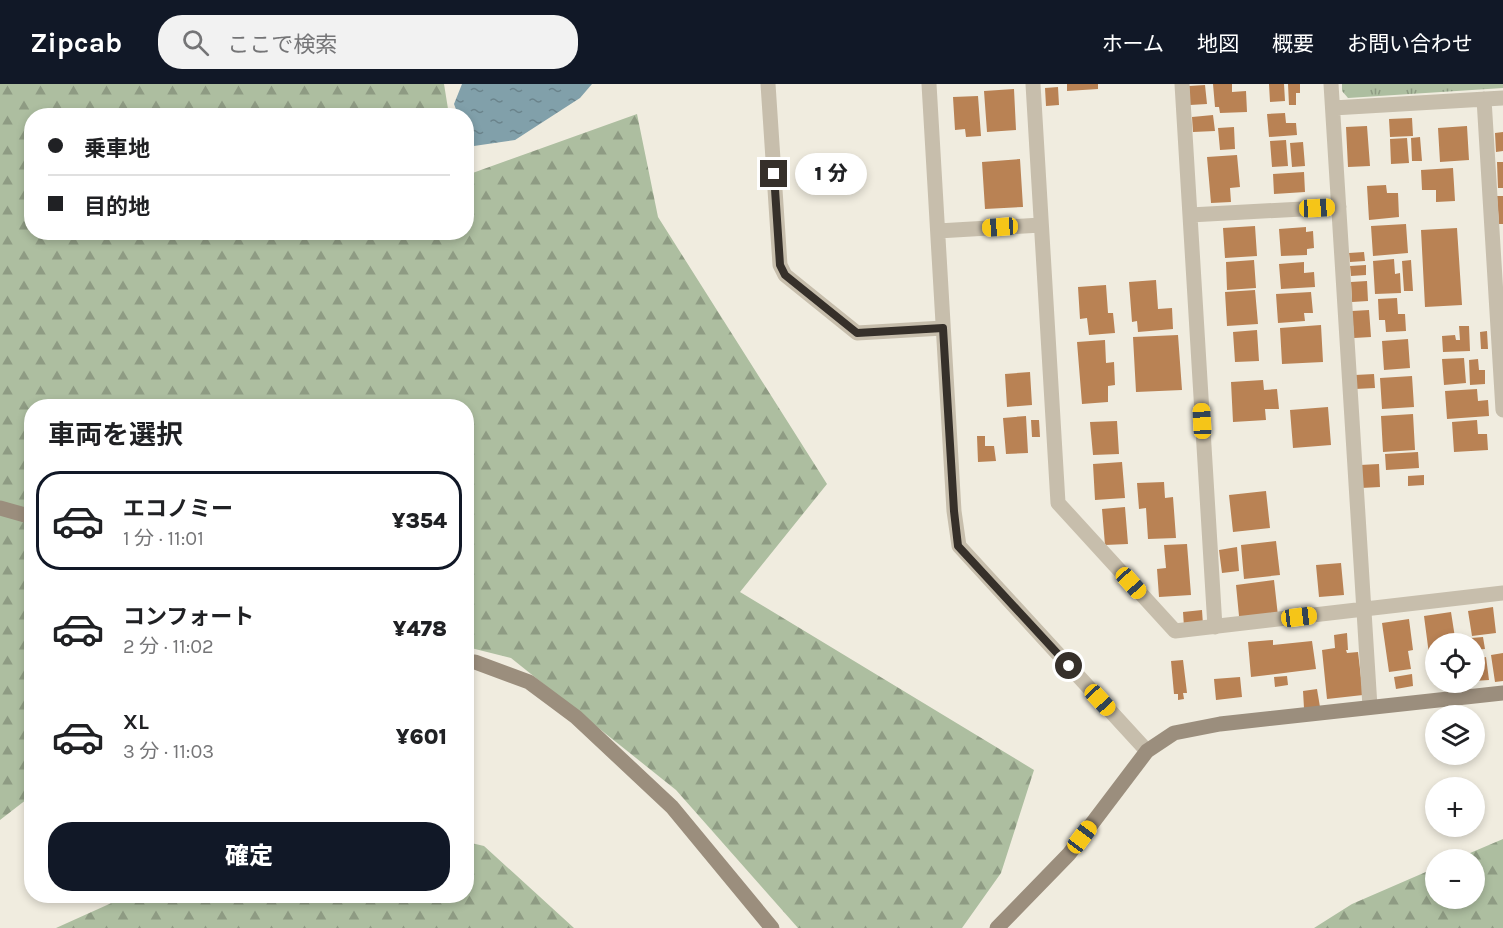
<!DOCTYPE html>
<html lang="ja">
<head>
<meta charset="utf-8">
<style>
	:root { --surface:#fff; --page:#f2f2f2; --text:#202124; --muted:#757577; --line:#e0e0e0; --accent:#111827 }
	body { margin:0; font-family:Karla,"Noto Sans JP",sans-serif; background:var(--page); color:var(--text); height:100vh; display:flex; flex-direction:column; font-size:22px; white-space:nowrap }
	* { box-sizing:border-box; margin:0 }
	p { font-size:20px; color:var(--muted) }
	.icon { flex:none; width:33px; height:33px; fill:none; stroke:currentColor; stroke-width:2; stroke-linecap:round; stroke-linejoin:round }
	.map { position:relative; flex:1; overflow:hidden }
	.panel { position:absolute; left:24px; top:315px; width:450px; height:504px; display:flex; flex-direction:column; background:var(--surface); border-radius:24px; box-shadow:0 3px 9px #0003 }
	.panel>* { flex:none }
	.top-card { position:absolute; left:24px; top:24px; width:450px; height:132px; border-radius:24px; box-shadow:0 3px 9px #0003; display:grid; align-content:center; height:132px; padding:0 24px; background:var(--surface) }
	.controls { position:absolute; left:1425px; top:549px; display:grid; gap:12px }
	.controls a { display:grid; place-items:center; width:60px; height:60px; border-radius:50%; background:var(--surface); box-shadow:0 3px 9px #0003; font-size:30px }
	.end { position:absolute; width:27px; height:27px; margin:-14px; border:8px solid #36302a; background:#fff; box-shadow:0 0 0 3px #fff }
	.from { border-radius:50% }
	.bubble { position:absolute; height:42px; border-radius:21px; background:var(--surface); box-shadow:0 3px 9px #0003; font-size:20px; font-weight:800; line-height:42px; text-align:center }
	.car { position:absolute; width:18px; height:36px; margin:-18px -9px; border-radius:8px; box-shadow:0 0 4px 2px #0007; background:linear-gradient(#f5c518 24%,#345 0 40%,#f5c518 0 76%,#345 0 86%,#f5c518 0) }
	.top-card b { display:flex; align-items:center; gap:21px; height:57px; font-size:22px }
	.top-card b+b { border-top:2px solid var(--line) }
	.top-card i { width:15px; height:15px; background:var(--text) }
	ul { padding:0; list-style:none }
	li { display:flex; align-items:center; gap:18px; height:99px; margin:0 12px 9px; padding:0 12px; border:3px solid transparent; border-radius:24px }
	li div { flex:1 }
	li b { display:block; font-size:22px }
	li em { font-style:normal; font-weight:800 }
	li.active { border-color:var(--accent) }
	li>.icon { width:54px; height:54px; stroke-width:1.5 }
	h2 { padding:0 24px; font-size:27px; line-height:72px }
	.button { display:flex; gap:12px; margin-top:auto; padding:12px 24px }
	.button a { flex:1; height:69px; border-radius:24px; background:var(--accent); color:#fff; font-size:24px; font-weight:800; line-height:69px; text-align:center }
	header { display:flex; align-items:center; gap:36px; box-sizing:border-box; height:84px; padding:0 30px; background:var(--accent); color:#fff }
	header strong { font-size:28px }
	nav { display:flex; gap:33px; margin-inline-start:auto; font-size:21px }
	.search { width:420px; height:54px; background:var(--page); display:flex; align-items:center; gap:15px; box-sizing:border-box; padding:0 21px; border-radius:24px; color:var(--muted); font-size:22px }
	.map>svg:first-child { display:block }
	.forest { fill:url(#forest-firs) }
	.park { fill:url(#park-tufts) }
	.water { fill:url(#water-ripples) }
	.building { fill:#b98254 }
	.lines { fill:none; stroke-linecap:round; stroke-linejoin:round }
	.street { stroke:#c7beac; stroke-width:15 }
	.secondary { stroke:#9b8e7d; stroke-width:15 }
	.route { stroke:#36302a; stroke-width:8 }
</style>
</head>
<body>
<header>
<strong>Zipcab</strong>
<div class="search"><svg class="icon" aria-label="search" viewBox="0 0 24 24"><circle cx="10" cy="10" r="6"/><path d="M15 15l6 6"/></svg>ここで検索</div>
<nav><a>ホーム</a><a>地図</a><a>概要</a><a>お問い合わせ</a></nav>
</header>
<div class="map">
<svg width="1503" height="844" viewBox="0 0 1503 844">
	<defs>
		<pattern id="forest-firs" width="22" height="20" patternUnits="userSpaceOnUse" patternTransform="scale(1.5)"><rect width="22" height="20" fill="#adbea0"/><path d="M5 1l3.5 6h-7zM16 11l3.5 6h-7z" fill="#8e9b83"/></pattern>
		<pattern id="park-tufts" width="24" height="20" patternUnits="userSpaceOnUse" patternTransform="scale(1.5)"><rect width="24" height="20" fill="#adbea0"/><path d="M3 7l-1-3M5 7V3M7 7l1-3M15 17l-1-3M17 17v-4M19 17l1-3" fill="none" stroke="#8e9b83"/></pattern>
		<pattern id="water-ripples" width="26" height="14" patternUnits="userSpaceOnUse" patternTransform="scale(1.5)"><rect width="26" height="14" fill="#81a0aa"/><path d="M2 4q2-2 4 0t4 0M15 11q2-2 4 0t4 0" fill="none" stroke="#6a838b"/></pattern>
	</defs>
	<rect width="100%" height="100%" fill="#f0ecdf"/>
	<path class="forest" d="M0,0H444L449,31L32,32V148H466L467,91L637,30L658,133L827,400L740,508L1034,686L1001,789L962,844H798L676,706L511,574L467,563L466,322H32L31,712L0,736Z
		M1503,755V844H1314L1352,820L1435,784L1436,814H1474V776L1456,775Z
		M467,758L484,762L574,844H56L127,812H466Z"/>
	<path class="park" d="M1342,0H1503V4L1348,14L1342,7Z"/>
	<path class="water" d="M462,0H592L580,14L515,56L467,63L466,32L458,31L454,20Z"/>
	<path class="building" d="M1067,0H1098V5L1067,7Z
		M1213,0H1232V8L1246,7L1247,28L1220,29L1219,23H1215Z
		M1269,0H1284L1285,17L1270,18Z
		M1288,0H1300V9H1296V21H1289Z
		M1205,1L1207,20L1190,21L1189,2Z
		M1058,3L1059,21L1046,22L1045,4Z
		M1014,5L1016,46L987,48L984,7Z
		M978,12L981,52L966,53L965,45L955,46L953,13Z
		M1285,29L1286,39H1296L1297,51L1269,53L1267,30Z
		M1213,31L1215,47L1193,48L1192,33Z
		M1412,34L1413,52L1390,53L1389,35Z
		M1367,42L1370,82L1348,83L1346,43Z
		M1467,42L1469,76L1440,78L1438,44Z
		M1234,43L1235,65L1220,66L1218,44Z
		M1503,48V67L1496,68L1495,49Z
		M1420,53L1422,77H1412L1411,54Z
		M1407,54L1409,79L1391,80L1390,55Z
		M1286,56L1288,82L1272,83L1270,57Z
		M1303,58L1305,82L1292,83L1290,59Z
		M1237,71L1240,103L1230,104L1231,118L1211,119L1207,73Z
		M1020,75L1023,123L985,125L982,78Z
		M1497,78H1503V104H1498Z
		M1453,84L1455,117L1436,118V106H1422L1421,86Z
		M1304,88L1305,108L1274,110L1273,90Z
		M1386,101L1387,109H1398L1399,133L1369,136L1367,102Z
		M1497,112H1503V140H1499Z
		M1406,140L1408,169L1373,172L1371,142Z
		M1255,142L1257,172L1225,174L1223,144Z
		M1306,143V148L1313,147L1314,164L1307,165V171L1281,172L1279,145Z
		M1457,144L1462,221L1425,223L1421,146Z
		M1364,168L1365,177L1350,178L1349,169Z
		M1394,175L1395,190L1400,189L1401,209L1375,210L1373,177Z
		M1254,176L1256,204L1227,206L1226,178Z
		M1411,176L1413,207H1404L1402,177Z
		M1304,178V189L1314,188L1315,203L1281,205L1279,180Z
		M1366,181V191L1351,192L1350,182Z
		M1156,196L1158,225L1172,224L1173,245L1138,248L1137,237L1132,238L1129,198Z
		M1367,197L1368,217L1352,218L1351,198Z
		M1106,201L1108,229H1113L1115,249L1089,251L1087,234L1080,235L1078,203Z
		M1255,206L1258,240L1227,242L1225,208Z
		M1311,208L1313,229H1304L1305,237L1278,239L1276,210Z
		M1397,214L1398,230H1405L1406,247L1386,248L1385,236H1379L1378,215Z
		M1369,226L1371,253L1354,254L1352,227Z
		M1321,241L1323,278L1282,280L1280,244Z
		M1459,242H1469L1470,267L1443,268L1442,252L1455,251L1456,256H1460Z
		M1257,246L1259,277L1235,278L1233,248Z
		M1487,247L1488,265H1481L1480,248Z
		M1178,251L1182,306L1136,308L1133,253Z
		M1408,255L1410,284L1384,286L1382,257Z
		M1105,256L1106,279L1114,278L1115,301L1108,302V318L1082,320L1077,258Z
		M1464,274L1466,299L1444,301L1442,275Z
		M1478,275L1479,286H1485V300L1470,301L1469,276Z
		M1030,288L1032,321L1007,323L1005,290Z
		M1374,290L1375,304L1355,305V291Z
		M1412,292L1414,323L1382,325L1380,294Z
		M1263,296L1264,306L1277,305L1279,325H1265L1266,336L1233,338L1231,298Z
		M1477,305L1478,317L1488,316L1489,332L1447,335L1445,307Z
		M1328,323L1331,361L1293,364L1290,326Z
		M1413,330L1415,366L1383,368L1381,332Z
		M1026,332L1028,369L1006,370L1003,334Z
		M1031,336H1039L1040,353H1032Z
		M1477,336L1478,350H1487L1488,366L1454,368L1452,338Z
		M1117,337L1119,370L1093,371L1090,338Z
		M977,352H985V362H994L996,377L978,378Z
		M1418,368L1419,384L1386,386L1385,370Z
		M1122,378L1125,414L1095,416L1093,380Z
		M1379,380L1380,403L1361,404L1360,381Z
		M1424,391V401L1408,402V392Z
		M1164,398L1165,414L1173,413L1176,454L1148,455L1146,424L1139,425L1137,399Z
		M1266,407L1270,444L1233,448L1229,411Z
		M1125,423L1128,460L1105,461L1102,425Z
		M1276,457L1280,491L1244,495L1241,461Z
		M1187,460L1191,511L1159,513L1157,485L1166,484L1164,461Z
		M1237,463L1239,487L1222,489L1219,466Z
		M1341,479L1344,511L1319,513L1316,481Z
		M1274,496L1278,532H1239L1236,501Z
		M1493,523L1496,549L1472,552L1468,527Z
		M1202,526L1203,541L1184,543L1183,528Z
		M1451,528L1456,560H1436V577L1430,578L1424,532Z
		M1409,535L1413,566L1408,567L1411,585L1389,588L1382,539Z
		M1347,549L1348,566H1346L1347,569L1358,568L1363,611L1327,615L1322,566L1335,564L1334,551Z
		M1483,553L1485,565L1474,566V560H1472L1471,554Z
		M1273,556V561L1312,557L1316,585L1251,593L1248,558Z
		M1503,569V597L1495,598L1491,571Z
		M1486,573L1489,596L1474,597V575Z
		M1183,576L1187,609H1183L1184,615L1178,616V610H1174L1171,577Z
		M1412,590L1413,602L1396,605L1394,593Z
		M1287,592L1288,601L1275,603L1274,593Z
		M1240,593L1242,613L1216,616L1214,595Z
		M1317,605L1320,623L1304,624L1303,607Z"/>
	<g class="lines">
		<path class="street" d="M768,0L780,181L785,191L857,249L943,244
			M929,0L954,427L959,462L1147,667
			M1033,0L1058,419L1175,547L1503,509
			M1182,0L1215,543
			M1331,0L1370,623
			M1484,15L1503,326
			M1333,24L1503,14
			M1190,131L1339,123
			M938,147L1041,141"/>
		<path class="secondary" d="M0,424L32,433
			M466,578H475L529,598L576,633L672,723L772,844
			M997,844L1069,770L1147,667L1174,649L1220,640L1503,609"/>
	</g>
	<g class="lines">
		<path class="route" d="M774,90L780,181L785,191L857,249L943,244L954,427L958,462L1069,582"/>
	</g>
</svg>
<div class="controls">
<a><svg class="icon" aria-label="locate" viewBox="0 0 24 24"><circle cx="12" cy="12" r="6"/><path d="M12 2v4M12 18v4M2 12h4M18 12h4"/></svg></a>
<a><svg class="icon" aria-label="layers" viewBox="0 0 24 24"><path d="M12 4l9 5-9 5-9-5zM3 14l9 5 9-5"/></svg></a>
<a>+</a>
<a>−</a>
</div>
<i class="end from" style="left:1069px;top:582px"></i>
<i class="end" style="left:774px;top:90px"></i>
<div class="bubble" style="left:795px;top:69px;width:72px">1 分</div>
<i class="car" style="left:1317px;top:124px;rotate:87deg"></i>
<i class="car" style="left:1000px;top:143px;rotate:266deg"></i>
<i class="car" style="left:1202px;top:337px;rotate:357deg"></i>
<i class="car" style="left:1131px;top:499px;rotate:138deg"></i>
<i class="car" style="left:1299px;top:533px;rotate:83deg"></i>
<i class="car" style="left:1100px;top:616px;rotate:137deg"></i>
<i class="car" style="left:1082px;top:753px;rotate:37deg"></i>
<div class="top-card">
<b><i class="from"></i>乗車地</b>
<b><i></i>目的地</b>
</div>
<section class="panel">
<h2>車両を選択</h2>
<ul>
<li class="active"><svg class="icon" aria-label="car" viewBox="0 0 24 24"><path d="M5 17H2v-5l4-1 3-4h7l3 4 3 1v5h-3M9 17h6M6 11h13"/><circle cx="7" cy="17" r="2"/><circle cx="17" cy="17" r="2"/></svg><div><b>エコノミー</b><p>1 分 · 11:01</p></div><em>¥354</em></li>
<li><svg class="icon" aria-label="car" viewBox="0 0 24 24"><path d="M5 17H2v-5l4-1 3-4h7l3 4 3 1v5h-3M9 17h6M6 11h13"/><circle cx="7" cy="17" r="2"/><circle cx="17" cy="17" r="2"/></svg><div><b>コンフォート</b><p>2 分 · 11:02</p></div><em>¥478</em></li>
<li><svg class="icon" aria-label="car" viewBox="0 0 24 24"><path d="M5 17H2v-5l4-1 3-4h7l3 4 3 1v5h-3M9 17h6M6 11h13"/><circle cx="7" cy="17" r="2"/><circle cx="17" cy="17" r="2"/></svg><div><b>XL</b><p>3 分 · 11:03</p></div><em>¥601</em></li>
</ul>
<div class="button"><a>確定</a></div>
</section>
</div>
</body>
</html>
